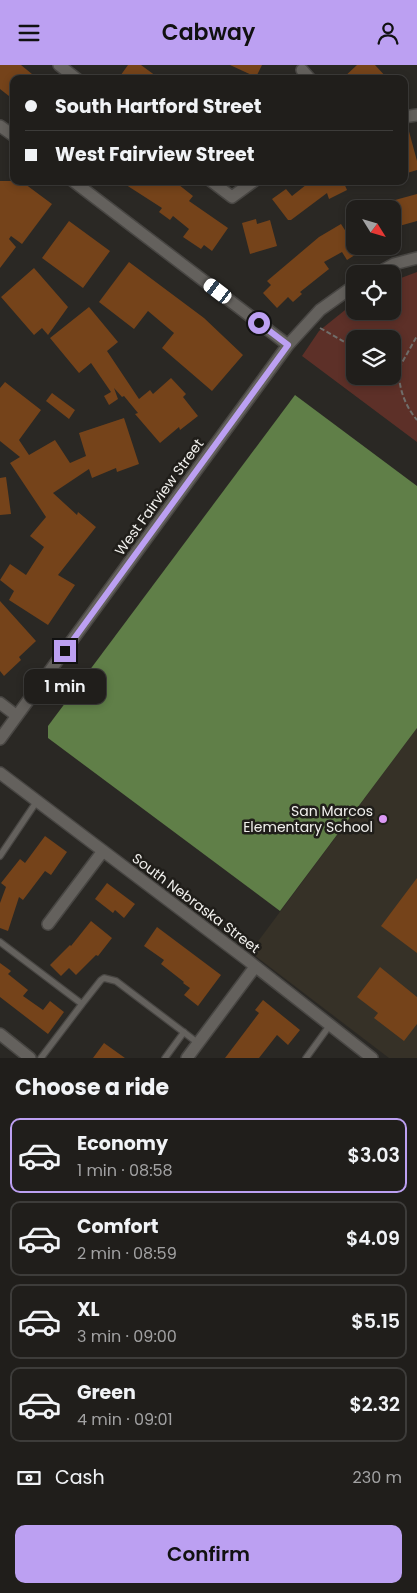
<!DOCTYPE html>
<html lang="en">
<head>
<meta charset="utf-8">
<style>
	:root { --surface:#201e1b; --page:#282724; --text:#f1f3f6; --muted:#a2a2a3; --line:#3d3c3a; --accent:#bca0f2 }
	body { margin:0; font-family:Poppins,sans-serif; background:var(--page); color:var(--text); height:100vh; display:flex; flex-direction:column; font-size:19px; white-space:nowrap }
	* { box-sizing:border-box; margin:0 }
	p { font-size:16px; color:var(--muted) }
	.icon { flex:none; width:28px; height:28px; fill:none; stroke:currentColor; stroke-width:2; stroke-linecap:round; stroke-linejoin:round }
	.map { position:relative; height:993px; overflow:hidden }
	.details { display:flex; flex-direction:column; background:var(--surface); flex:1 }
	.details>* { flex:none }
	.top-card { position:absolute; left:10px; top:10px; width:398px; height:110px; border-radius:10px; box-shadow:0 2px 8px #0003,0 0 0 1px var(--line); display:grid; align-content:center; height:110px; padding:0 15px; background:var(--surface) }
	.needle { width:32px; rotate:127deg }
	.tools { position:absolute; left:346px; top:135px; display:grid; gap:10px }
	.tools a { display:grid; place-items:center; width:55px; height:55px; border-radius:10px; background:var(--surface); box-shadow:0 2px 8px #0003,0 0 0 1px var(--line); font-size:25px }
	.end { position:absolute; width:22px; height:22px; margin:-11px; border:6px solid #bca0f2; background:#111; box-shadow:0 0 0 2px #111 }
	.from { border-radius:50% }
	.bubble { position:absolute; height:35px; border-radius:10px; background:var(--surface); box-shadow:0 2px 8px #0003,0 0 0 1px var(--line); font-size:16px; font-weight:600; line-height:35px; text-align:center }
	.car { position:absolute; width:15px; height:30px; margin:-15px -8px; border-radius:6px; box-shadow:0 0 4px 1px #0007; background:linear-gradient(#fff 24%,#345 0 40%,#fff 0 76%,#345 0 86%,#fff 0) }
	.top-card b { display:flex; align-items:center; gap:18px; height:48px; font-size:19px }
	.top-card b+b { border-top:1px solid var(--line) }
	.top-card i { width:12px; height:12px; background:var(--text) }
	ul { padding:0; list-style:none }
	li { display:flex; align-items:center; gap:15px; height:75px; margin:0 10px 8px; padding:0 5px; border:2px solid var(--line); border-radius:10px }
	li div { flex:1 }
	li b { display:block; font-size:19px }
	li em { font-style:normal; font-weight:600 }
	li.on { border-color:var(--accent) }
	li>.icon { width:45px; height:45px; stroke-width:1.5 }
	h2 { padding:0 15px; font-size:22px; line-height:60px }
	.pay { display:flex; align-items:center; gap:12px; height:55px; padding:0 15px; font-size:19px }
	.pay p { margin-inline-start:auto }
	.cta { display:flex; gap:10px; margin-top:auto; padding:10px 15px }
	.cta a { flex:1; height:58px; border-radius:10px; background:var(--accent); color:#111; font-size:20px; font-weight:600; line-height:58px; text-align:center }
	header { display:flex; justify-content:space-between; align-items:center; height:65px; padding:0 15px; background:var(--accent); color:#111; font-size:22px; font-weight:600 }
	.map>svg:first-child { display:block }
	.built { fill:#363127 }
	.green { fill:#5d3028; fill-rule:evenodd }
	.water { fill:#607f48 }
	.building { fill:#75431a }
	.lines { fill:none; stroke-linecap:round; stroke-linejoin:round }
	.service-casing { stroke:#484643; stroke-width:8 }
	.minor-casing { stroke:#484643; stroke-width:14 }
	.path { stroke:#706e6b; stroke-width:2; stroke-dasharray:5 2.5; stroke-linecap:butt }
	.service { stroke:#64615d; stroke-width:5.5 }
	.minor { stroke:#64615d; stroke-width:11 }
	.route { stroke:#bca0f2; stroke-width:6 }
	.poi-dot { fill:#dc99f5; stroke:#201e1a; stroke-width:2 }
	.labels { text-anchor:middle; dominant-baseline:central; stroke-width:5; stroke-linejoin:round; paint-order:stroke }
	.street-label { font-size:14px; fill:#f1f0ed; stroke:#201e1a }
	.poi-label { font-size:14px; fill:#f1f0ed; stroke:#201e1a; text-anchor:end }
</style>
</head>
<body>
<header><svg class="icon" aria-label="menu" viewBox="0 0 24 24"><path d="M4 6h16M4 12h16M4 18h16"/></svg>Cabway<svg class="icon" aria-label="person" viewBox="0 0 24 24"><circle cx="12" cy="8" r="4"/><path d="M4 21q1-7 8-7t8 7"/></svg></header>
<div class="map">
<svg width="417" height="993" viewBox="0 0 417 993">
	<rect width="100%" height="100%" fill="#2a2824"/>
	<path class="built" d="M417,663V993H389L250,887Z"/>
	<path class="green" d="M417,207V377L302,291L319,266L355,237V246H392L393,216ZM355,274H392V311H355Z"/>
	<path class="water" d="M295,330L417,421V663L280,846L48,673V661Z"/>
	<path class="building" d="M0,0H21L38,14H14V35L0,24Z
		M128,0H141L160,14H118Z
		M230,0H262L256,12Z
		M357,0H375L388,14H342Z
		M404,59H407L417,96V105L404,109Z
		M0,116H21L52,139L22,179L11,171L9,174L16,182L0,203Z
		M120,116H174L193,131L189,136L228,163L212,186L204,180L201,184L183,172L189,164L173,151L170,155L159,147L162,143Z
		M311,116H343L347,125L329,134L327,128L291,155H288L272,134L286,124L292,131Z
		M417,129V156L392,163V144H375L395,135Z
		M256,154L257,159L270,155L277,181L250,189L242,158Z
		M69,156L110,186L83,223L42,193Z
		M341,159L352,176L355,174V181H369L347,195L342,187L324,197L329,204L300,227L302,229L293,237L288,232L277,243L263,228L271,220L267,216L319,172Z
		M129,197L204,253L243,290L212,326L162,283L174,268L148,246L134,264L99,237Z
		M34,203L68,242L48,270L42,263L34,270L1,232Z
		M89,242L118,277L107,286L139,334L150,325L153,329L171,313L186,329L183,332L198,351L180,365L179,362L160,378L135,349L138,348L124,331L122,332L114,323L118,334L109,340L104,331L111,327L91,298L79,308L50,273Z
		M5,317L41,345L19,375L29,390L55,375L70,398L86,391L79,368L124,353L139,399L117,407L116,403L92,413L89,404L53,428L77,450L78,447L96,462L58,510L75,520L48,560L9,535L14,526L0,515L10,499L26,510L44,482L30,471L46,452L10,398L20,392L0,376V323Z
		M52,328L75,345L69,354L46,336Z
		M6,412L11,449L0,450V413Z
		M0,536L36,576L19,592L21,595L4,611L0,606Z
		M45,771L67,787L51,810L45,806L23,835L19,832L8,866L0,863V838L6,822L1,818L20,794L25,798Z
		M417,813V888L381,861Z
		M107,818L135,839L124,853L115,845L113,848L95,834Z
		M91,856L112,873L98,891L96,890L76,910L69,903L61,911L50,900L70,880L71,881Z
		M157,862L221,910L198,941L184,930L190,923L183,918L184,917L161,899L164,895L144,881Z
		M0,898L11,906L8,909L28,925L23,931L43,945L50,936L64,947L48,969L0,932Z
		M380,902L417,932V959L404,976L374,953L378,948L357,932Z
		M263,935L300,965L288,980L277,970L259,993H225L259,948L255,945Z
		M104,978L125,993H93Z"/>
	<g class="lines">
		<defs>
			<path id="service" d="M0,791L37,736
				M0,877L82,939L41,993
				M82,939L101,915L104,913L116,916L198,978
				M165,993L184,967
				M306,993L330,960"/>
			<path id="minor" d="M59,0L77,14
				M302,5L310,14
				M404,52L417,50
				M0,61L14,71
				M73,116L288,280
				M211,116L232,132L254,116
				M376,209L394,199L417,193
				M0,638L17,651
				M0,674L288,280L320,245L355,220
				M0,708L246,894L372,993
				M48,859L103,786
				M0,969L30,993
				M187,993L255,902"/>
		</defs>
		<use href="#service" class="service-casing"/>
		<use href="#minor" class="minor-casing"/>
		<path class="path" d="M320,263L355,283
			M392,300L399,303C398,322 405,341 417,355
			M399,303L417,271"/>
		<use href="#service" class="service"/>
		<use href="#minor" class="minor"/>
	</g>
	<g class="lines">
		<path class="route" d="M65,586L288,280L259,258"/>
	</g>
	<circle class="poi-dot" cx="383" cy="754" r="5"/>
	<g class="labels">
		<g class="street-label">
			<text transform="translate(159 432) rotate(-54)">West Fairview Street</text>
			<text transform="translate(196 838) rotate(37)">South Nebraska Street</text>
		</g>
		<g class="poi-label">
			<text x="373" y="746">San Marcos<tspan x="373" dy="16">Elementary School</tspan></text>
		</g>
	</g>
</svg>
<div class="tools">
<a><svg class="needle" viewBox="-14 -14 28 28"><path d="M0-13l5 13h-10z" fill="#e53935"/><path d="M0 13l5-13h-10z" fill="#a2a2a3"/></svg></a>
<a><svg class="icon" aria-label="locate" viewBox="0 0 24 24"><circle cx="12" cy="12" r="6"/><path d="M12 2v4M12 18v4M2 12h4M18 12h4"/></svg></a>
<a><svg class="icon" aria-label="layers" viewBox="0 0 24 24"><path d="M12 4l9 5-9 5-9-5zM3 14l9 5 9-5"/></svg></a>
</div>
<i class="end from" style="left:259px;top:258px"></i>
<i class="end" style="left:65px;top:586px"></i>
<div class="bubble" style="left:24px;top:604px;width:82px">1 min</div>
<i class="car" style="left:218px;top:226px;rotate:307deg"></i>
<div class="top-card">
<b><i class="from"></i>South Hartford Street</b>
<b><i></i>West Fairview Street</b>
</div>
</div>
<section class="details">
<h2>Choose a ride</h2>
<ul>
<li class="on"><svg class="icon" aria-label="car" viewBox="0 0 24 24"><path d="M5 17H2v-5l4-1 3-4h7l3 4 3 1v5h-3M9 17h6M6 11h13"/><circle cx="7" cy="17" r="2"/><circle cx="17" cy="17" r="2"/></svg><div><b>Economy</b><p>1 min · 08:58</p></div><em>$3.03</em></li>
<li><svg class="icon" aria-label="car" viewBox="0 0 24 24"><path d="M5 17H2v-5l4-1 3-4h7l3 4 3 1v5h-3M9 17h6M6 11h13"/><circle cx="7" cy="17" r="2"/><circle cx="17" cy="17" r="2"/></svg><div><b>Comfort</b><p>2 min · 08:59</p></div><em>$4.09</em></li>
<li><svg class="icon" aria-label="car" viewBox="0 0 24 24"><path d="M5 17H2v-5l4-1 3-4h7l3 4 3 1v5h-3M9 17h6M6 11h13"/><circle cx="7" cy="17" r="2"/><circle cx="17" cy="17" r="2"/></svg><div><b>XL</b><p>3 min · 09:00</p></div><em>$5.15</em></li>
<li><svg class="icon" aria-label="car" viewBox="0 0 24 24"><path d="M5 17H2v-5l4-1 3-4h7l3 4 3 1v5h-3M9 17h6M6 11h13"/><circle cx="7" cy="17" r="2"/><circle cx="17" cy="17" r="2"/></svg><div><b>Green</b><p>4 min · 09:01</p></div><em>$2.32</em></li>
</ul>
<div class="pay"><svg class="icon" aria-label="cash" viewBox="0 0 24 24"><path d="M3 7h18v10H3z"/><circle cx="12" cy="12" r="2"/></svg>Cash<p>230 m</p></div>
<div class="cta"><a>Confirm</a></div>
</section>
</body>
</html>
